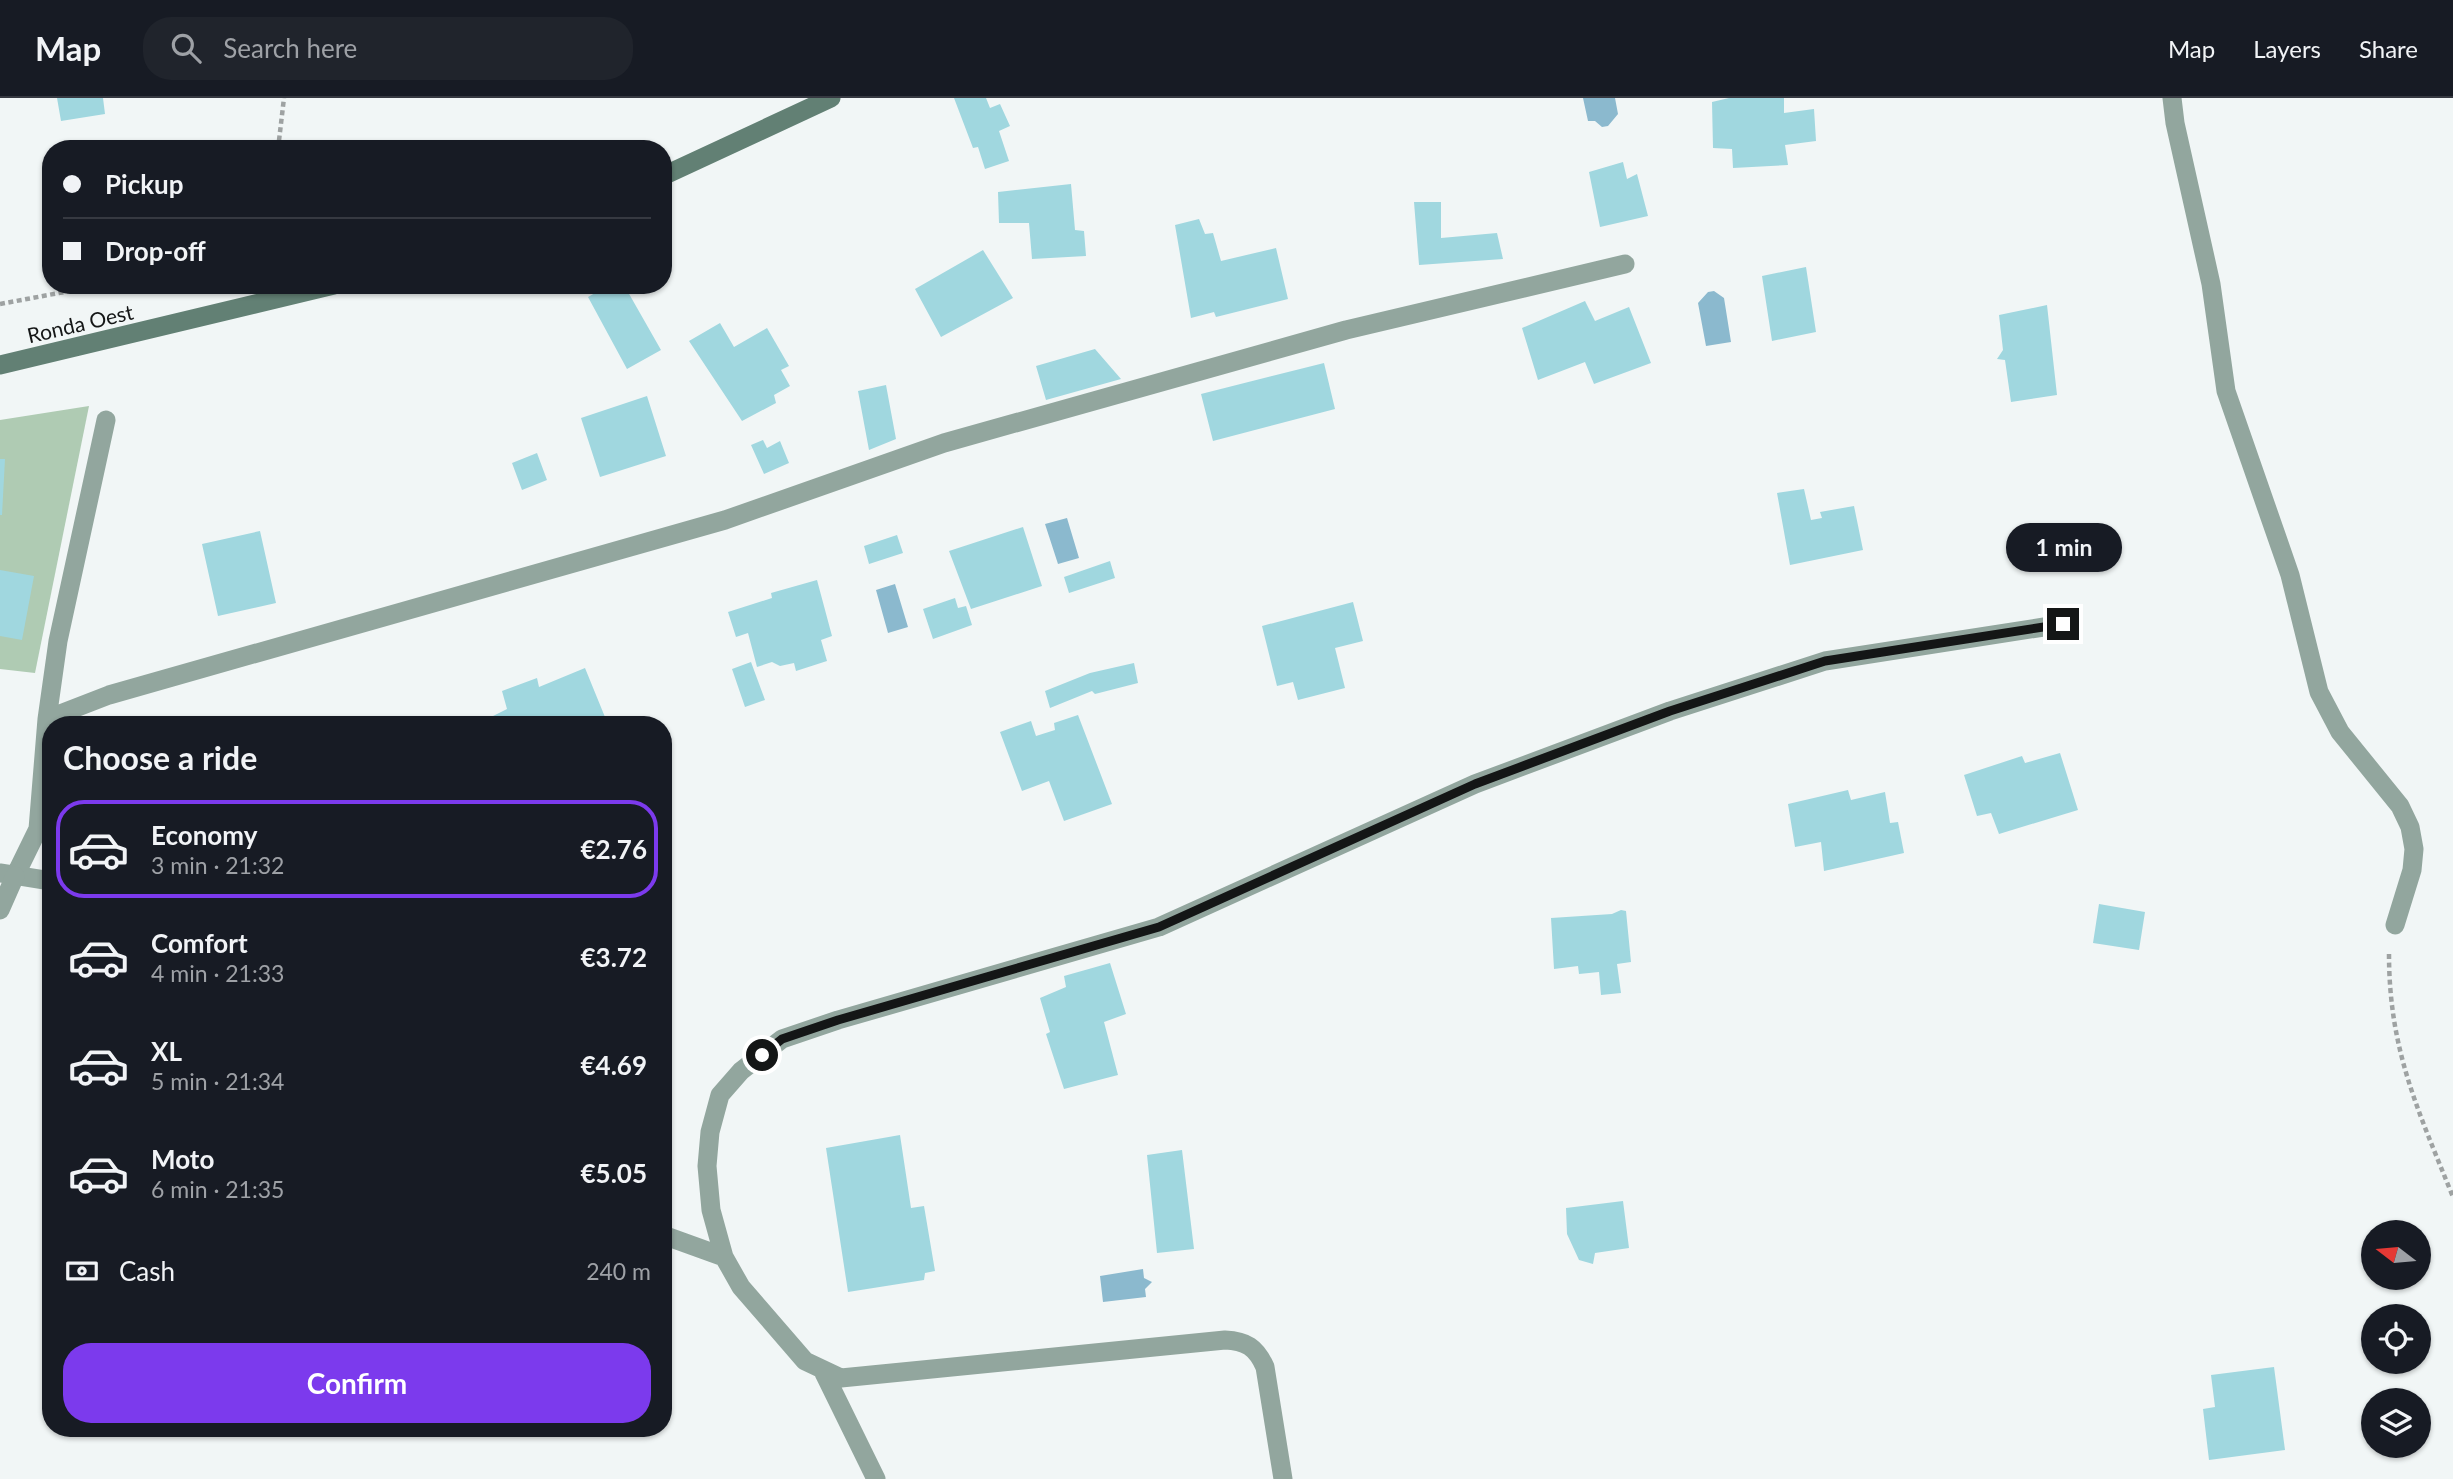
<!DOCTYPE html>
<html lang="en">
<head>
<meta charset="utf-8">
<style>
	:root { --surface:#171b24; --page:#20242c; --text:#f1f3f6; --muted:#9ea1a6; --line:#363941; --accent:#7c3aed }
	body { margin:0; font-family:Lato,sans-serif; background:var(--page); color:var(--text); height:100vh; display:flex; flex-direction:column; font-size:26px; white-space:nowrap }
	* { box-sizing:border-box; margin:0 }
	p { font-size:23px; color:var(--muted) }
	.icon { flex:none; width:38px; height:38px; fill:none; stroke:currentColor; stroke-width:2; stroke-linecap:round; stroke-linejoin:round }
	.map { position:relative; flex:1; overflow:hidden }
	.panel { position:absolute; left:42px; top:618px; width:630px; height:721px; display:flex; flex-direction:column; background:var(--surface); border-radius:28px; box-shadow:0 2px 5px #0004 }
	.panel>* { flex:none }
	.top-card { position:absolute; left:42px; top:42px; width:630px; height:154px; border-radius:28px; box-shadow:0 2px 5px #0004; display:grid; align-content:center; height:154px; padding:0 21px; background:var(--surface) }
	.needle { width:46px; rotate:286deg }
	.fabs { position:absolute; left:2361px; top:1122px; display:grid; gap:14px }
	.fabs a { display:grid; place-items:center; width:70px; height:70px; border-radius:50%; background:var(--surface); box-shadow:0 2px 5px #0004; font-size:35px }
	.end { position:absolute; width:32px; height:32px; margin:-16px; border:9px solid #141616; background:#fff; box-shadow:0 0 0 4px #fff }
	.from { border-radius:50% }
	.bubble { position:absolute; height:49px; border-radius:24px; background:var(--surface); box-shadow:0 2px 5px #0004; font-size:23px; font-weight:700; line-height:49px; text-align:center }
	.top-card b { display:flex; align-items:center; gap:24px; height:66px; font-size:26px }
	.top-card b+b { border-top:2px solid var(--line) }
	.top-card i { width:18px; height:18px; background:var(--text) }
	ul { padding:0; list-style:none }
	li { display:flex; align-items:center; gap:21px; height:98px; margin:0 14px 10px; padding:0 7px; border:4px solid transparent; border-radius:28px }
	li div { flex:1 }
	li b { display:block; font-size:26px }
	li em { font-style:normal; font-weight:700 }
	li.on { border-color:var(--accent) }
	li>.icon { width:63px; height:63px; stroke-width:1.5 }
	h2 { padding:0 21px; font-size:32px; line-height:84px }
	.pay { display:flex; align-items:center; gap:18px; height:77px; padding:0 21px; font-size:26px }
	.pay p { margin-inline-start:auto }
	.primary-button { display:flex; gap:14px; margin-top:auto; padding:14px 21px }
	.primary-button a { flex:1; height:80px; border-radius:28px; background:var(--accent); color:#fff; font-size:28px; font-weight:700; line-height:80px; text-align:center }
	header { display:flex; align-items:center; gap:42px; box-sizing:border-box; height:98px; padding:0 35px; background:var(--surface); border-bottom:2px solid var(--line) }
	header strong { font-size:33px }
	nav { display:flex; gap:38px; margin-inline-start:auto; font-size:24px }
	.search { width:490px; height:63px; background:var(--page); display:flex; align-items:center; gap:18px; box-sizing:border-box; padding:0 24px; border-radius:28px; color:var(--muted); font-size:26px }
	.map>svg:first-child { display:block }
	.green { fill:#afcbb3 }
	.water { fill:#8bb9ce }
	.building { fill:#a0d7df }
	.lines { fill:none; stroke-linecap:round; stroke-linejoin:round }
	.path { stroke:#9ea2a2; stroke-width:4.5; stroke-dasharray:5 3.5; stroke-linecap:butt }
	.service { stroke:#92a69e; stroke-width:19 }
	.minor { stroke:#92a69e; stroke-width:19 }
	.secondary { stroke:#628074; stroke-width:19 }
	.route { stroke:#141616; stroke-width:9 }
	.labels { text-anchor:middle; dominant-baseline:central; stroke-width:6; stroke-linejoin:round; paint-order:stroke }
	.street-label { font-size:21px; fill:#141616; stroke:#f1f6f6 }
</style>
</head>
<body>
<header>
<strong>Map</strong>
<div class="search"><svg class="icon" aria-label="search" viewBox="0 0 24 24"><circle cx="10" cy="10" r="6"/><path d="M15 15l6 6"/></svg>Search here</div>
<nav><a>Map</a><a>Layers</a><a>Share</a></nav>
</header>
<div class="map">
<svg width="2453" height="1381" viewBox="0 0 2453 1381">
	<rect width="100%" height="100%" fill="#f1f6f6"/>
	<path class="green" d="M89,308L35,575L0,571V322Z"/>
	<path class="water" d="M1583,0H1615L1618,16L1608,28L1602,29L1595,23H1588Z
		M1714,193L1724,200L1731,244L1706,248L1698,205L1708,194Z
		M1067,420L1079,460L1058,466L1045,426Z
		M895,486L908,529L888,535L876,492Z
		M1143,1171L1144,1180L1152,1184L1145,1191L1146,1199L1103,1204L1100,1178Z"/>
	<path class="building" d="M57,0H103L105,16L61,23Z
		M954,0H986L990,10L1000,6L1010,28L999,33L1009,63L985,71L978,49L973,50Z
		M1729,0H1784V15L1814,11L1816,43L1785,47L1788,67L1733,70L1732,51L1713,50L1712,4Z
		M1623,64L1627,81L1637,76L1648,118L1600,129L1589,74Z
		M1071,86L1075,132L1084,133L1086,158L1032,161L1029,125H999L998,94Z
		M1414,104H1441V140L1497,135L1503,161L1419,167Z
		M1199,121L1205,136L1213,135L1221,163L1276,150L1288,201L1216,219L1214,214L1191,220L1175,127Z
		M983,152L1013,200L941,239L915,191Z
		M1806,169L1816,234L1772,243L1762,178Z
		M609,187H624L661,252L627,271L588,199Z
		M1585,203L1595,223L1629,209L1651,265L1594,286L1585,264L1538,282L1522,230Z
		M2047,207L2057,297L2011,304L2005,262L1997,261L2003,252L1999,217Z
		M720,225L734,249L767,230L789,268L781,272L790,288L774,297L776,305L742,323L689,243Z
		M1095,251L1121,281L1046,302L1036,268Z
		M1324,265L1335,311L1213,343L1201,296Z
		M886,287L896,341L869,352L858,293Z
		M647,298L666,358L600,379L581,320Z
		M763,342L767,350L780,343L789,365L764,376L751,347Z
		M537,355L547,382L522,392L512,365Z
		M0,361H5L2,417H0Z
		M1804,391L1811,422L1822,420L1820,414L1854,408L1863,452L1790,467L1777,395Z
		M1023,429L1042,488L971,511L949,453Z
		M260,433L276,505L218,518L202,446Z
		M897,437L903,455L869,466L864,448Z
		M1110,463L1115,480L1069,495L1064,479Z
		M0,472L34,478L22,542L0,538Z
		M817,482L832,538L821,542L827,563L796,573L794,565L780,568L772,564L757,569L748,535L736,539L728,514L772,500L771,495Z
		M955,500L958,510L966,508L972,527L933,541L923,511Z
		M1353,504L1363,543L1335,550L1345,590L1298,602L1293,584L1277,588L1262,528Z
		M751,564L765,602L745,609L732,571Z
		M1134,565L1138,585L1095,596L1092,593L1050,610L1045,593L1090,575Z
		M585,570L607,624L497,626L493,618L507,611L502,593L537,580L539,589Z
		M1078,617L1112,706L1064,723L1049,683L1022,693L1000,634L1031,623L1036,638L1055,632L1054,625Z
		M2060,655L2078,712L1999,736L1991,715L1977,718L1964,677L2022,658L2025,665Z
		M1848,692L1851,702L1885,694L1890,725L1898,724L1904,755L1824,773L1821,744L1795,749L1788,706Z
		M2099,806L2145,814L2139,852L2093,845Z
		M1621,812L1626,813L1631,864L1617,866L1621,895L1601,897L1599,874L1579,876L1578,868L1554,871L1551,820L1612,816Z
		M1110,865L1126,916L1104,924L1118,977L1064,991L1046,936L1050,934L1040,900L1066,889L1064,878Z
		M900,1037L911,1110L924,1108L935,1173L925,1175L924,1182L848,1194L826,1050Z
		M1182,1052L1194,1151L1157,1155L1147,1057Z
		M1623,1103L1629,1150L1595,1155L1593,1166L1579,1162L1567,1136L1566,1110Z
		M2274,1269L2285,1352L2209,1362L2203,1311L2215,1309L2211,1277Z"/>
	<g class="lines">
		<path class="path" d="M278,51L284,0
			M0,206L102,187
			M2389,856C2389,952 2418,1012 2453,1099"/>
		<path class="service" d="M2172,0L2175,25L2211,186L2226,293L2290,477L2319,594L2340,634L2400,708L2410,729L2414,751L2412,772L2395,827
			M47,621L58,543L106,322
			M0,775L51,783
			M15,778L38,731L47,621L109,597L725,422L944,345L1346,232L1625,166
			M663,1137L724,1159
			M824,1275L876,1381
			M1283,1381L1265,1269C1256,1249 1246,1243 1225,1242L841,1280L805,1263L741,1189L724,1159L711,1112L707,1068L710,1034L720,997L741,973L782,941L838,922L1159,829L1475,686L1670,613L1825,563L2063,526"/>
		<path class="minor" d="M0,812L15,778"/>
		<path class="secondary" d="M663,78L831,0
			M0,267L334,187"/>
	</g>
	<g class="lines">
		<path class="route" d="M762,957L782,941L838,922L1159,829L1475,686L1670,613L1825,563L2063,526"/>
	</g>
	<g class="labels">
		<g class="street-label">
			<text transform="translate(80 225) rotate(-13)">Ronda Oest</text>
		</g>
	</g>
</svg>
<div class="fabs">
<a><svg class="needle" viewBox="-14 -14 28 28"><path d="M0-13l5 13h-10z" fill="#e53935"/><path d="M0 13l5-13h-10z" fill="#9ea1a6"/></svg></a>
<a><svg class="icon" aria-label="locate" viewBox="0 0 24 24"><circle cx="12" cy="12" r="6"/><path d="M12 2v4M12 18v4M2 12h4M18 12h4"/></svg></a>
<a><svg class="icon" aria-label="layers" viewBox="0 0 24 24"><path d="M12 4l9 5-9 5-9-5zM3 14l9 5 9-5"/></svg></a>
</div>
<i class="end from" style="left:762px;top:957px"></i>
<i class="end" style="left:2063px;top:526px"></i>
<div class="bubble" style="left:2006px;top:425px;width:116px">1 min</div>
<div class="top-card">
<b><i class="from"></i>Pickup</b>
<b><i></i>Drop-off</b>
</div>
<section class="panel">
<h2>Choose a ride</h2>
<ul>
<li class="on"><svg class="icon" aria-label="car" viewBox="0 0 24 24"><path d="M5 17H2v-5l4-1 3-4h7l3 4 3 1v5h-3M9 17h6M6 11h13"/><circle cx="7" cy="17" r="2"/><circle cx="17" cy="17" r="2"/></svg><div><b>Economy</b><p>3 min · 21:32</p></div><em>€2.76</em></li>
<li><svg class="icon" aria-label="car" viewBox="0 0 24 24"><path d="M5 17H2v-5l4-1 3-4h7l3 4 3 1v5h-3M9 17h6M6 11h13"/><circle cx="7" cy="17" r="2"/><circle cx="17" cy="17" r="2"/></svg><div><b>Comfort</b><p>4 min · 21:33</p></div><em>€3.72</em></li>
<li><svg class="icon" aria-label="car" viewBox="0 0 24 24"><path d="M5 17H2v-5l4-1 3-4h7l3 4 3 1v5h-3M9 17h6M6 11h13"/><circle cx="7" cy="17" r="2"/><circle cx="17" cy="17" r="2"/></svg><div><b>XL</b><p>5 min · 21:34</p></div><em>€4.69</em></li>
<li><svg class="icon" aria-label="car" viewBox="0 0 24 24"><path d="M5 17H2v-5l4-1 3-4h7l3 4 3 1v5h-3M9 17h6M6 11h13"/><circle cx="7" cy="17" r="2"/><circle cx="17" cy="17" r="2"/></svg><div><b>Moto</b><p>6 min · 21:35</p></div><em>€5.05</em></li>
</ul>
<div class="pay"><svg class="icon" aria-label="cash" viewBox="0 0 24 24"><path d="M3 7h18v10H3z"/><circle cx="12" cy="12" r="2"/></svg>Cash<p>240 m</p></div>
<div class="primary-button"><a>Confirm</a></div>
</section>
</div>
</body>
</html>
